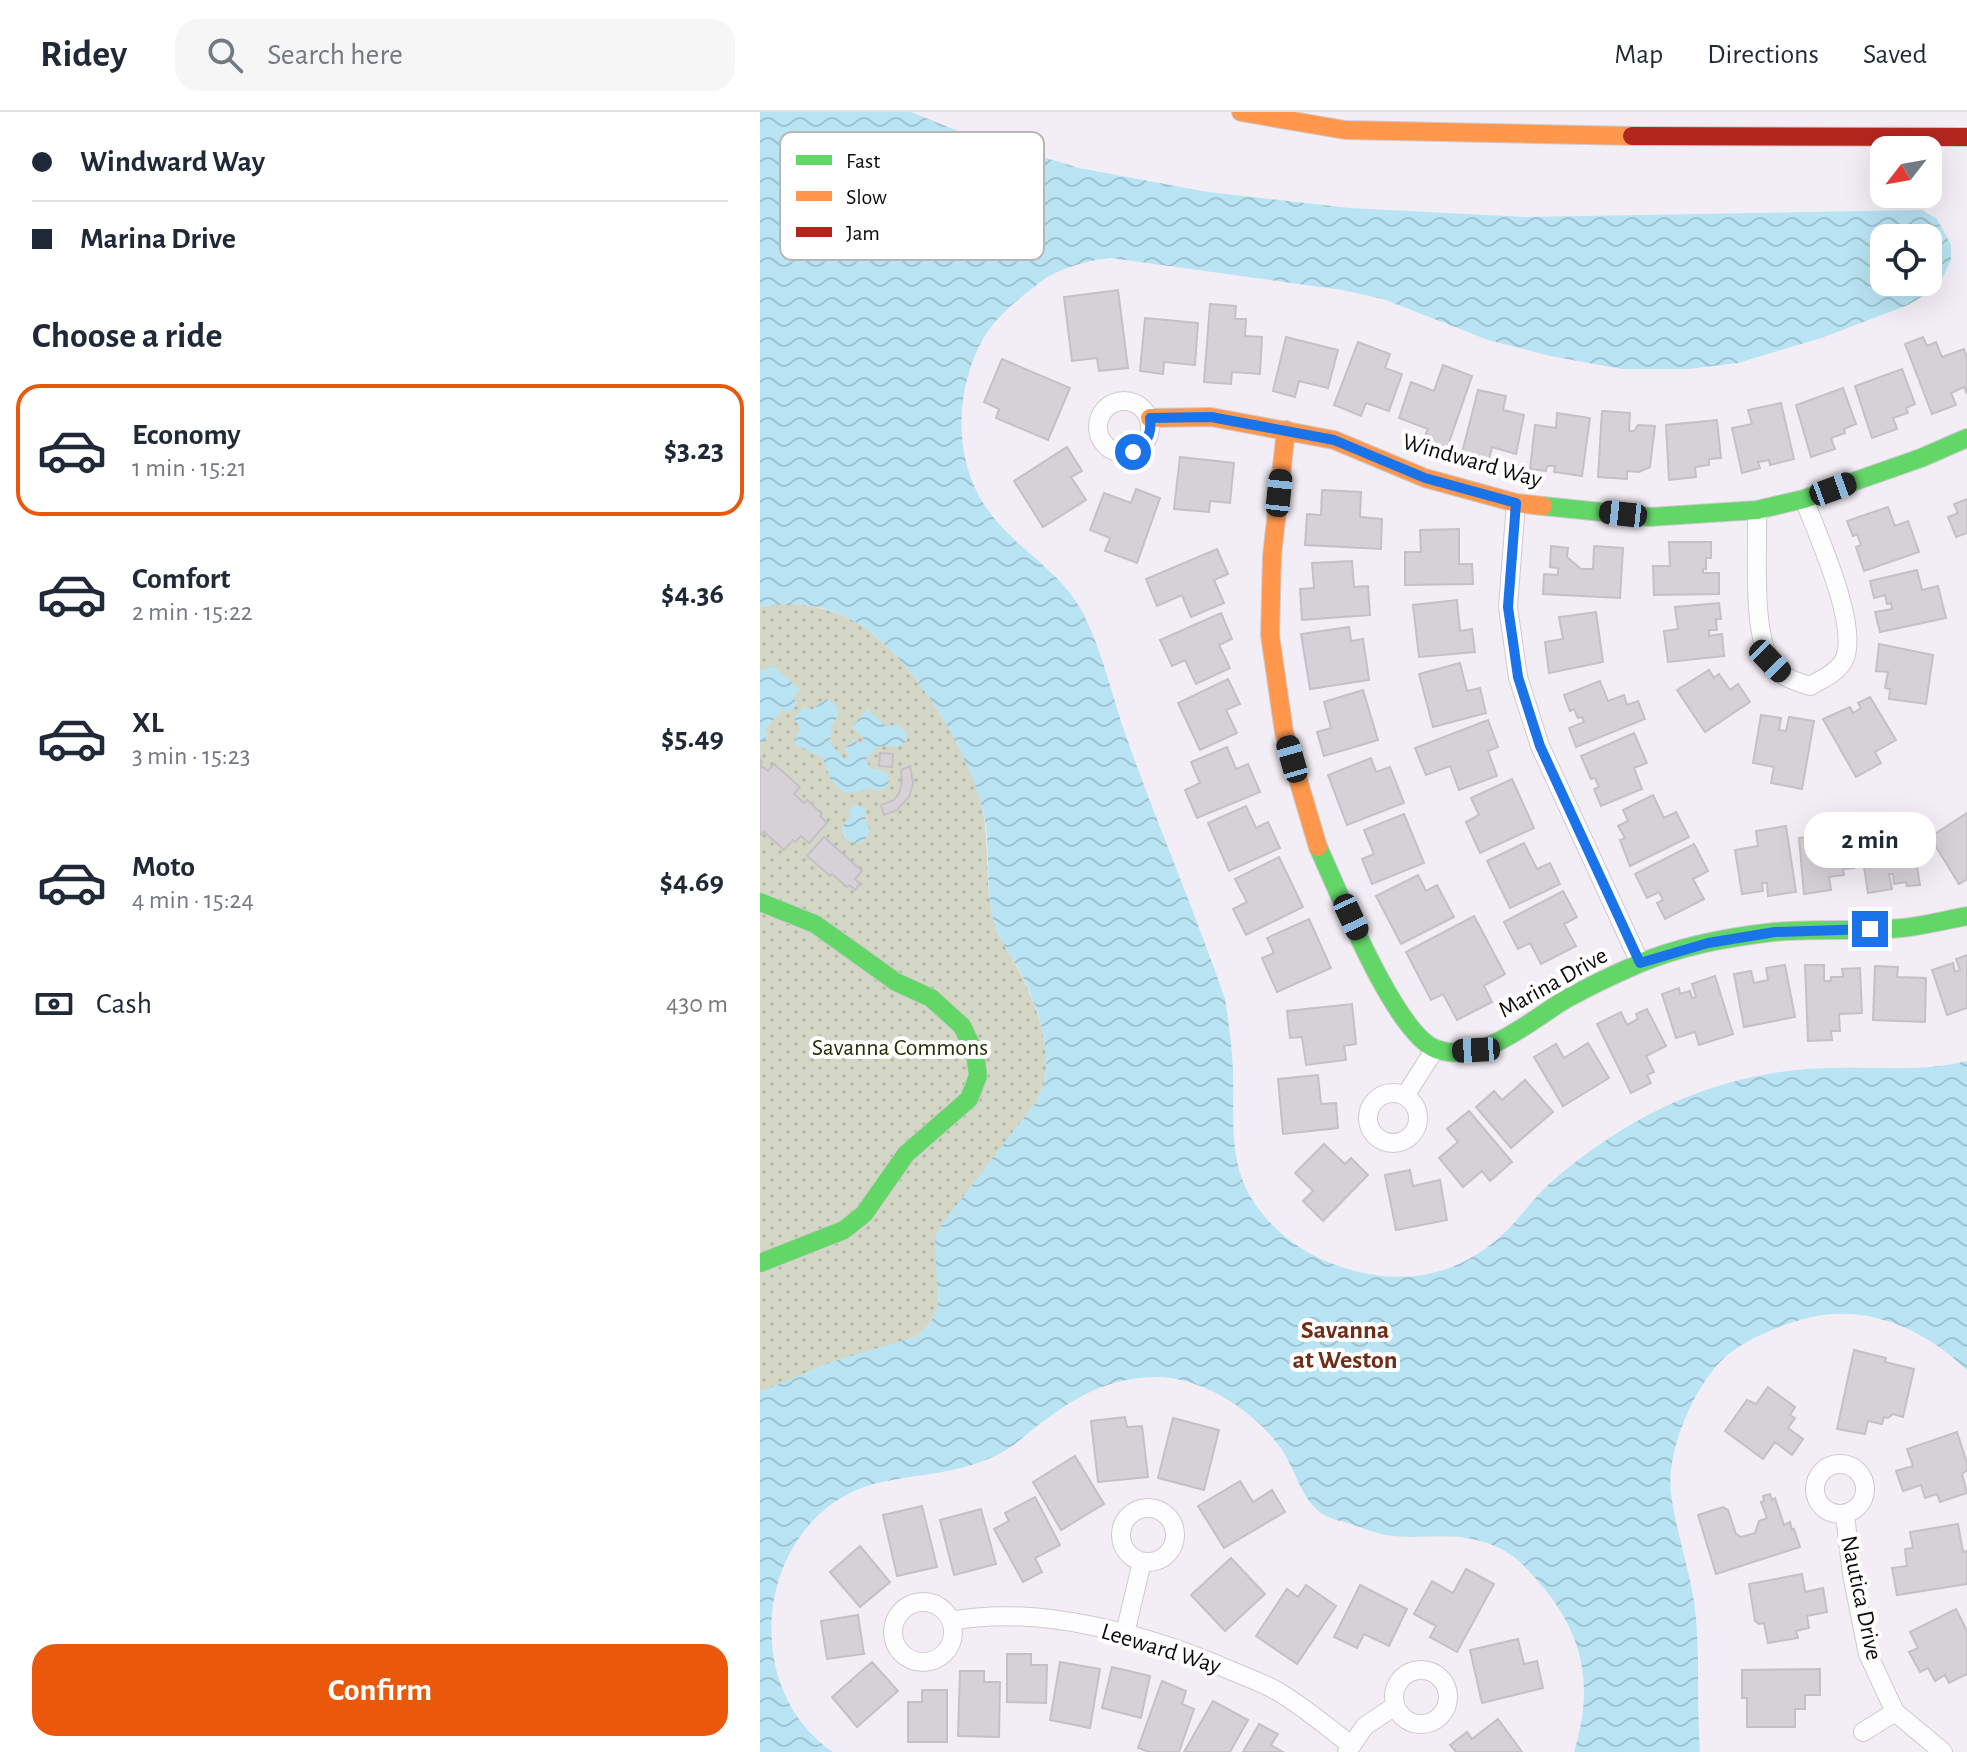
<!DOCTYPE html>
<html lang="en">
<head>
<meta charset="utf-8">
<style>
	:root { --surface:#fff; --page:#f6f6f7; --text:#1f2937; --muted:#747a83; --line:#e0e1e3; --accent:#ea580c }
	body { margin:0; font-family:"Alegreya Sans",sans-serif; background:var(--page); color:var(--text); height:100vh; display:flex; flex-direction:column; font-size:30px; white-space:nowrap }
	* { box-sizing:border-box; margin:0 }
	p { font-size:26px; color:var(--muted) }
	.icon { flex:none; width:44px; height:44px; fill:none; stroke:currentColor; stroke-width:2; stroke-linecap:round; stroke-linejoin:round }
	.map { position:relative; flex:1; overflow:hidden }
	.side { display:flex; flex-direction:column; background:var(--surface); width:760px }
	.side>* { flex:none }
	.hud { display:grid; align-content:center; height:176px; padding:0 32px; background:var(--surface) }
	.needle { width:52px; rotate:239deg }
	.buttons { position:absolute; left:1110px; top:24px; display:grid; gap:16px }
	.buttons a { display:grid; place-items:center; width:72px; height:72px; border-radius:16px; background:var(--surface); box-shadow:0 8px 32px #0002; font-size:40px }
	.end { position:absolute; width:36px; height:36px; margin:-18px; border:10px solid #1a73e8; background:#fff; box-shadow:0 0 0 4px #fff }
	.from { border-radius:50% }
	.bubble { position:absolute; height:56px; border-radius:24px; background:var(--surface); box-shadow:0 8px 32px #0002; font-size:26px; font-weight:700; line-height:56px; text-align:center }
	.car { position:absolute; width:24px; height:48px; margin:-24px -12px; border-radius:10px; box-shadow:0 0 6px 2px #0007; background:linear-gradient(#222 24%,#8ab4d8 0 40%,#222 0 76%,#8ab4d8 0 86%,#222 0) }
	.hud b { display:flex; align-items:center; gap:28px; height:76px; font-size:30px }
	.hud b+b { border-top:2px solid var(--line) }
	.hud i { width:20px; height:20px; background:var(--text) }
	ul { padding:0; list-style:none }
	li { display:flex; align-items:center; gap:24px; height:132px; margin:0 16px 12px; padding:0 16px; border:4px solid transparent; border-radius:24px }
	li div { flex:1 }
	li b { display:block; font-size:30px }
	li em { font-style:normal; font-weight:700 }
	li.current { border-color:var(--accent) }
	li>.icon { width:72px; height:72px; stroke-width:1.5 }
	h2 { padding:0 32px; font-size:36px; line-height:96px }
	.pay { display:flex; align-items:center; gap:20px; height:88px; padding:0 32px; font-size:30px }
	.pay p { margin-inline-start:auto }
	.primary-button { display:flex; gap:16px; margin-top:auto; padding:16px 32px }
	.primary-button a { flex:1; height:92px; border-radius:24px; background:var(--accent); color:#fff; font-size:32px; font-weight:700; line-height:92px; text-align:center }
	header { display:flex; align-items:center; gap:48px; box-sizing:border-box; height:112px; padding:0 40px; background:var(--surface); border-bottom:2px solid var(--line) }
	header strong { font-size:38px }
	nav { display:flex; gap:44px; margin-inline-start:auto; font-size:28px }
	.search { width:560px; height:72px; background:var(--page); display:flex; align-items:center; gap:20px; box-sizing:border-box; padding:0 28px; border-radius:24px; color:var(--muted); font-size:30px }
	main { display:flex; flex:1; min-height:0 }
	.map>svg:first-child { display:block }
	.park { fill:url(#park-dots) }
	.water { fill:url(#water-waves); fill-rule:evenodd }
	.building { fill:#d5d1d7; stroke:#c4c0c6; stroke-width:2 }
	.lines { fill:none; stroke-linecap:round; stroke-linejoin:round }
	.street-casing { stroke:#cecacf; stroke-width:20 }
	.fast-casing { stroke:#cecacf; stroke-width:20 }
	.slow-casing { stroke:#cecacf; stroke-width:20 }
	.jam-casing { stroke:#cecacf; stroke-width:20 }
	.street { stroke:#fdfcfe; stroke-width:18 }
	.fast { stroke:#63d668; stroke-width:18 }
	.slow { stroke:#ff974d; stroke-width:18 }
	.jam { stroke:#b3261e; stroke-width:18 }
	.route { stroke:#1a73e8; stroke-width:10 }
	.labels { text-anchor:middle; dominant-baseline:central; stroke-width:8; stroke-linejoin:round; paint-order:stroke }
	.street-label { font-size:24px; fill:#0d0a0e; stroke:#fff }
	.park-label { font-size:24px; fill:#272f07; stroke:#fff }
	.neighbourhood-label { font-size:26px; font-weight:bold; fill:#6f2c18; stroke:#fff }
	.key { fill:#fff; stroke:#b6b6b7; stroke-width:2 }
	.key-label { font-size:22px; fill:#0d0a0e }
</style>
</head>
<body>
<header>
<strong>Ridey</strong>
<div class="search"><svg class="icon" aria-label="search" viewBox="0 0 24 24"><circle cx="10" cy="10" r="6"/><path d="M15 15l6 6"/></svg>Search here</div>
<nav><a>Map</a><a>Directions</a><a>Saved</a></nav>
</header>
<main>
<section class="side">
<div class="hud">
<b><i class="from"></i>Windward Way</b>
<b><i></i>Marina Drive</b>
</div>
<h2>Choose a ride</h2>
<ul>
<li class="current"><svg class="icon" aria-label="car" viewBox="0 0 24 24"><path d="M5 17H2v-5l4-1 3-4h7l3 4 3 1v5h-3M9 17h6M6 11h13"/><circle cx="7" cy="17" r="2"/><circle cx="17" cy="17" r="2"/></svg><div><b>Economy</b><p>1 min · 15:21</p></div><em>$3.23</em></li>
<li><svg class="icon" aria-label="car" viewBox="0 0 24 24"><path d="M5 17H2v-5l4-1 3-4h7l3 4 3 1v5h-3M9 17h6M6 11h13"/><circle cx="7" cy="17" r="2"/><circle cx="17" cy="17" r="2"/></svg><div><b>Comfort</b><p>2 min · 15:22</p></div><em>$4.36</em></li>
<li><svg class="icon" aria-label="car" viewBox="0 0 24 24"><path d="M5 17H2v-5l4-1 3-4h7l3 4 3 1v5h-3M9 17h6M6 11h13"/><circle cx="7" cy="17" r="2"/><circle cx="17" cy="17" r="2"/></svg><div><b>XL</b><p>3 min · 15:23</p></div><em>$5.49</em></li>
<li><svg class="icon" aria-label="car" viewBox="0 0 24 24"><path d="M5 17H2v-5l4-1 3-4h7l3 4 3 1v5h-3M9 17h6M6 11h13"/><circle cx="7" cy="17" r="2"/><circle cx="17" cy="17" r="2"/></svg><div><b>Moto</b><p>4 min · 15:24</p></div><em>$4.69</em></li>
</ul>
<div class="pay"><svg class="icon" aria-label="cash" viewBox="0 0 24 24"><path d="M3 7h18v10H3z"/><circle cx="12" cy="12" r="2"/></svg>Cash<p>430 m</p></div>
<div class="primary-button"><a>Confirm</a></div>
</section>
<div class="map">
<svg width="1207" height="1640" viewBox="0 0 1207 1640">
	<defs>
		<pattern id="park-dots" width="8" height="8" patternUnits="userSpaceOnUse" patternTransform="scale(2)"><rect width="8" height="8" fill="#d4d7c6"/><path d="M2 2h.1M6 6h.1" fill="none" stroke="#b5b7a9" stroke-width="1.8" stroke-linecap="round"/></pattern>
		<pattern id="water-waves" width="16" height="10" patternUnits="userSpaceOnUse" patternTransform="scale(2)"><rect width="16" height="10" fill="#b9e4f4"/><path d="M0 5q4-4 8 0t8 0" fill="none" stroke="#9ec2d0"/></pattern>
	</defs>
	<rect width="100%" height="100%" fill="#f3eef5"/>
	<path class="park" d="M23,491C44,492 62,495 82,503C144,529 214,641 224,706C229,740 225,775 234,809C238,827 250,841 258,857C277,893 300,952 276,990L176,1123L178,1191L175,1203L168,1214L155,1225L0,1280V495Z"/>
	<path class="water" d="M0,0H151L203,21L319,56L448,80L590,96L766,105L1162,98L1177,107L1191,133V148L1182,167L1170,180L1148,193L1064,225L978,251L928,257H862L790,244L728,228L623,187L582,178L351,146C331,148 312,153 293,162C284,166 277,173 269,179C252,192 234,208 223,227C195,277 193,346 225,394C252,435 300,457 323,501C343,540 352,585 367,627C398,714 435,800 465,887C469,912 472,935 473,959C474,995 470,1033 482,1067C495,1102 528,1132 561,1147C624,1175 688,1172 741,1124C759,1108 772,1087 790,1071C829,1037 874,1007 922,987C971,967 1022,956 1075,956C1122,955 1161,960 1207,949V1258C1164,1217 1107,1191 1047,1206C1019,1214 982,1228 961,1249C932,1279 906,1340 911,1382C916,1418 928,1453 934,1489C941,1539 936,1589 940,1640H814C835,1572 823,1519 776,1467C756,1444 743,1434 712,1427C686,1421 660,1427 634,1424C620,1423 605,1417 591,1412C581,1409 569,1407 561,1401C540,1386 535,1355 520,1335C493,1298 441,1264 394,1265C342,1267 312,1287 272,1318C261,1327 249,1338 235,1344C199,1361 161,1362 122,1370C47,1386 6,1459 12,1531C15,1574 36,1615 73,1640H0V1280L71,1250L155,1225L168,1214L175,1203L178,1191L175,1135L176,1123L182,1112L276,990C300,952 277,892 258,856C250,842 240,829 235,813C224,778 231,740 224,704C210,637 147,533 84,504C57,491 29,490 0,495ZM1124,126H1168V170H1124Z
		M13,554L40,578L33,586L38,591L29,601L23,597L4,619L9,623L0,632V559Z
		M67,587L75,592L79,602L71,615L70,631L84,647L89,646L85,637L94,627L100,632L105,628L92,615L107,597L126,614L137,613L145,618L147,628C138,639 131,633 119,634L106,647L110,657L121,658L128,664L129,672C123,680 117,680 109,676L97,680L84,681L71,668L62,645L34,632L40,616L34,606L44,595L51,598Z
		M97,693L106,698L105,707L110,718L104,730L95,732L83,725L82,716L90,705V697Z"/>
	<path class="building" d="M358,178L368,256L339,259L337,246L312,249L304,185Z
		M450,192L476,194L475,207H486L485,224L502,225L500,262L472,260L471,272L444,270Z
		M385,206L438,211L435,253L404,250L403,262L380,259Z
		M526,225L578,238L568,276L539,269L535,285L513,279Z
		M1163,225L1167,234L1176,230L1182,245L1204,237L1207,246V282L1204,275L1191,281L1196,293L1172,302L1145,232Z
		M598,230L630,242L625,256L642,262L629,299L606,291L601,304L574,293Z
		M242,247L310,276L288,328L236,306L239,297L224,290Z
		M683,253L712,264L687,336L663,328L668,317L639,306L651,270L674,279Z
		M1142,257L1155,292L1146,296L1148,301L1133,306L1137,317L1112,326L1095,274Z
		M1083,276L1096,312L1084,317L1085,321L1071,326L1075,337L1051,345L1036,293Z
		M718,278L746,284L743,298L764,303L756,342L732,335L729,347L702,341Z
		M1021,291L1034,347L1010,353L1009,348L998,350L1000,356L982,361L972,316L992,312L988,298Z
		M842,299L870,301L869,319H874L878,313L895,314L890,355L879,360L867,359V367L838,365Z
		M797,301L830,306L822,364L794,360L795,354H787L786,359L770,357L775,313L796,316Z
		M957,308L961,346L949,347V353L935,355L936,365L909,368L906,313Z
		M307,335L322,359L311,365L326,388L283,415L254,369Z
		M420,345L474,351L470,391L450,389L449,400L414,397Z
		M376,377L400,386L377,451L345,439L350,426L330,418L344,381L371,391Z
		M562,378L601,380L600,405L622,407L621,437L545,433L547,402L561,403Z
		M1207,387V421L1196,425L1188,405L1198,401L1194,392Z
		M1128,395L1135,414L1148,409L1159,440L1104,459L1096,435L1101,433L1097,422L1093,424L1087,409Z
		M699,417V452H712L713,472L645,473V440H661L660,418Z
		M909,430H951V446H946V457H943V461H959V482L894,483L893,454H910Z
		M791,434L808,436L807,445L821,457H833L834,434L863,436L860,486L783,482L784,462L798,463V456L790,455Z
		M457,437L468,462L454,468L464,491L431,505L422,483L397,494L386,467Z
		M592,449L594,475L608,474L610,503L542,508L540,477L554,476L552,451Z
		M1157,458L1162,478L1178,474L1186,506L1120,520L1115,500L1132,497L1131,491L1127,492L1125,483L1114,486L1110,469Z
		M697,488L700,519L712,517L715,540L659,545L653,493Z
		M959,491L961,507H956L957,518H949V524L962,522L964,544L908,550L904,519L918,517L915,495Z
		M836,500L843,550L789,561L785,530L803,527L799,505Z
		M461,501L472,527L459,533L470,556L436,572L425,548L412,554L400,528Z
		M589,515L591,529L603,527L609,568L550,577L541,522Z
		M1119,532L1173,543L1166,592L1129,587L1130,577L1125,576L1128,560L1116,559Z
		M700,551L707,579L720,576L726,601L673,615L659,562Z
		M949,558L954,566L959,562L970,578L978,572L990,590L945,620L917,578Z
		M468,567L480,592L466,598L477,621L440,638L418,591Z
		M840,569L848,589L864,583L867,593L878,589L885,607L816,635L809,616L824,610L822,605L818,606L814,597L810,599L804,583Z
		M603,578L618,628L564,644L557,620L571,616L564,590Z
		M1110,585L1136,628L1115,640L1121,651L1096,665L1063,607L1090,595L1093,601L1101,596L1098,591Z
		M1001,603L1021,606L1019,618L1026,619L1029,605L1054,609L1042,677L1011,671L1014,655L993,651Z
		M728,608L738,635L728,639L737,664L699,678L690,654L666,663L655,636Z
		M874,621L887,651L874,656L882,677L841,694L834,677L839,675L835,666L831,667L821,644Z
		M467,635L476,657L488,652L500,680L437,706L425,678L440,671L431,650Z
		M120,641L133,642L132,655L119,654Z
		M611,646L616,660L630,655L644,691L587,713L568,663Z
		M0,647L2,650L0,653L8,659L14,652L40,675L34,682L44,691L47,688L62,702L60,704L67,711L49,731L41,724L35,730L33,728L24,738L4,720L0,723Z
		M150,654L153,671L149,685L137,698L124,703L121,693L134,688L139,681L142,670L141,658Z
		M752,667L774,716L720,741L706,710L719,703L711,686Z
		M893,683L904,706L916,700L929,725L870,754L860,728L865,726L858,714L868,709L863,698Z
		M486,694L496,716L508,710L520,736L469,759L448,711Z
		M1207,701V767L1199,772L1170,725Z
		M644,702L664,751L612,772L602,747L614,742L604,718Z
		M1026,714L1036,780L1008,784L1007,771H1002L1003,779L982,782L975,738L998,734L996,719Z
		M1132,717L1134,732L1153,729L1160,773L1147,774L1146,770L1134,772L1133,762H1129L1132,777L1108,781L1099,722Z
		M1089,719L1094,756L1083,757L1084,763L1069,765L1071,778L1044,782L1039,726Z
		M64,725L102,759L95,767L100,772L95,778L90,773L87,775L72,762L70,764L47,744Z
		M764,731L777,757L790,751L800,772L750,796L727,749Z
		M934,732L948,759L933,767L944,787L905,807L897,791L903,788L899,780L887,786L875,762Z
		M519,745L543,795L486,823L473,797L487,790L475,767Z
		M658,763L666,779L677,773L694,805L641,832L616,784Z
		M803,779L817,805L804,812L816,834L781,852L770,831L758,837L744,810Z
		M714,804L745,862L724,874L732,890L697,908L683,882L671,888L646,840Z
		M549,807L571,856L517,880L502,846L514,841L507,826Z
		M1207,843V896L1187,903L1172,858L1193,851L1195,860L1200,858L1196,847Z
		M1025,853L1035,905L984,915L974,862L991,859L994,871L1008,868L1006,856Z
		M1045,853H1064V869H1071V865H1083L1082,857L1100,856L1102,901L1079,902L1080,919H1071L1072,928L1048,929Z
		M1115,854L1138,855L1137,865L1166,866L1165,910L1113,908Z
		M955,864L973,922L939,933L935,920L916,926L902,882L919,876L920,882L930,879L932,886L936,885L932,872Z
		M592,892L596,932L584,934L586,948L546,953L542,925L530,926L527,899Z
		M887,897L906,934L886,944L894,960L887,963L891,971L871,981L837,912L861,900L867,913L878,907L876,902Z
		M828,931L849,966L803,994L774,945L796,932L804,946Z
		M558,963L561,992L576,991L578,1016L523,1022L518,967Z
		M765,968L793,1000L751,1036L716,995L734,979L742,988Z
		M709,999L752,1050L730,1069L722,1059L703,1075L679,1046L698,1030L687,1017Z
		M564,1032L585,1052L591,1046L608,1063L563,1109L543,1089L553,1079L535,1061Z
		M650,1058L653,1074L680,1068L687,1108L636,1118L625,1063Z
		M1094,1238L1126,1246L1125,1250L1154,1257L1143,1305L1133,1302L1128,1306L1124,1305L1122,1312L1108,1309L1105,1322L1077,1317Z
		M1008,1275L1035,1295L1030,1303L1035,1306L1028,1316L1043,1327L1032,1343L1015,1330L1003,1347L965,1319L987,1288L996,1292Z
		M365,1305L367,1315L382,1314L388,1365L338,1370L331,1309Z
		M413,1306L459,1318L444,1378L398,1366Z
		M1197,1320L1207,1351V1358L1202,1362L1207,1381L1180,1390L1177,1382L1165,1386L1161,1373L1143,1379L1136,1359L1153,1354L1147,1337Z
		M315,1344L344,1392L301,1418L273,1370Z
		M480,1369L493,1390L512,1378L525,1400L464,1436L438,1394Z
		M1010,1382L1012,1388L1015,1386L1024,1413L1030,1410L1032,1418L1034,1417L1040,1435L956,1462L938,1403L963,1395L968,1398L976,1422L981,1425L995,1421L999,1409L1007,1406L1001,1390L1004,1389L1003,1384Z
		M275,1385L300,1433L275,1446L282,1460L263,1470L234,1417L249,1409L245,1401Z
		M162,1394L177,1455L137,1464L123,1403Z
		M221,1397L236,1452L194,1463L180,1408Z
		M1198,1412L1203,1440L1207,1439V1472L1137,1483L1132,1456L1147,1454L1145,1437L1153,1436L1150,1420Z
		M100,1434L130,1470L100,1495L70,1460Z
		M471,1446L505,1482L465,1519L431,1483Z
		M706,1457L734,1472L697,1540L670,1525L676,1514L654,1502L672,1469L693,1481Z
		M1042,1462L1045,1480L1063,1476L1067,1500L1047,1504L1049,1516L1036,1519L1038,1526L1008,1531L1004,1511L999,1512L995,1509L989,1472Z
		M546,1473L576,1494L537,1552L496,1524L527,1477L538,1485Z
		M600,1473L647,1497L629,1534L604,1522L597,1536L574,1525Z
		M1196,1497L1207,1519V1562L1189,1571L1185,1563L1175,1569L1168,1556L1160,1560L1149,1540L1158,1536L1150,1520Z
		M98,1503L104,1542L67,1547L61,1509Z
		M758,1527L764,1552L777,1549L783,1576L722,1591L710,1538Z
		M247,1542H271V1553H287L286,1591L247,1590Z
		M112,1550L138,1579L97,1615L72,1585Z
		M300,1550L340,1557L330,1616L290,1608Z
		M352,1555L390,1564L381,1606L342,1596Z
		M1060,1557V1583H1045V1597H1035V1615H987V1586H982V1558Z
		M200,1559H224V1570H240L239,1625L198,1624Z
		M402,1569L426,1579L422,1592L434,1597L419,1640H389L378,1636Z
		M162,1578H187V1630H148V1590H162Z
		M453,1589L488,1608L470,1640H424Z
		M738,1607L762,1640H696L690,1633L707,1620L712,1627Z
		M499,1612L518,1622L511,1633L523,1640H483Z"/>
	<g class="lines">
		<defs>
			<path id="street" d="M338 315a26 26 0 1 1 52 0a26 26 0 1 1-52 0Z
				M756,391L748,495L758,565L780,634L880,851
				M997,398C998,439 992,512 1009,547C1017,564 1034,569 1050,574C1062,567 1077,561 1084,548C1100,514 1057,422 1044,387
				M608 1006a25 25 0 1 1 50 0a25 25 0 1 1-50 0Z
				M645,984L675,937
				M1055 1377a25 25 0 1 1 50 0a25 25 0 1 1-50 0Z
				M361 1423a27 27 0 1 1 54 0a27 27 0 1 1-54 0Z
				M1085,1403L1092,1462L1108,1542L1135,1600L1183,1640
				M133 1520a30 30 0 1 1 60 0a30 30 0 1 1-60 0Z
				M191,1509C280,1492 389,1523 472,1559C486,1565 503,1571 517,1579C543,1594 567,1615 591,1633
				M365,1521L382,1450
				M634 1585a27 27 0 1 1 54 0a27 27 0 1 1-54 0Z
				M1103,1620L1135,1600
				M587,1640L605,1614L635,1594"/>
			<path id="fast" d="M783,394L890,405L997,398L1044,387L1161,346L1207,326
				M558,735C578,778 635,922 676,937C723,954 771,907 808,886C830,874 855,862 878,852C920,834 969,825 1014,820C1056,816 1099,820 1141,816C1163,814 1185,808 1207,804
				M0,790L55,812L136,870L171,886L202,914L215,941L218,964L209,987L146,1042L104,1102L84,1118L0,1151"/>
			<path id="slow" d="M481,0L585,18L872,24
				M390,306L451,305L574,328L665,366L756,391L783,394
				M526,318L512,444L510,523L524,620L558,735"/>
			<path id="jam" d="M872,24L1207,25"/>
		</defs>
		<use href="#street" class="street-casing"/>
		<use href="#fast" class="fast-casing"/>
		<use href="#slow" class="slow-casing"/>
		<use href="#jam" class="jam-casing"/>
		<use href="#street" class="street"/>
		<use href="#fast" class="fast"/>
		<use href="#slow" class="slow"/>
		<use href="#jam" class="jam"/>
	</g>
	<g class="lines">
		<path class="route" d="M373,340C387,332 392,322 390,306L451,305L574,328L665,366L756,391L748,495L758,565L780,634L880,851L948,831L1015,820L1110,817"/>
	</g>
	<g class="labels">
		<g class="street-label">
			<text transform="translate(712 349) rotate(16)">Windward Way</text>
			<text transform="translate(793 871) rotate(-29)">Marina Drive</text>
			<text transform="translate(1101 1486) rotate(78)">Nautica Drive</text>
			<text transform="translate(401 1537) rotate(17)">Leeward Way</text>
		</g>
		<g class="park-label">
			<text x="140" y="936">Savanna Commons</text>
		</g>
		<g class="neighbourhood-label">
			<text x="585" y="1218">Savanna<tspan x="585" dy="30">at Weston</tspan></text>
		</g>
	</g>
	<rect x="20" y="20" width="264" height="128" rx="12" class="key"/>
	<rect x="36" y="43" width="36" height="10" fill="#63d668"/>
	<rect x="36" y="79" width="36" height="10" fill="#ff974d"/>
	<rect x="36" y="115" width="36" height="10" fill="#b3261e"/>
	<g class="key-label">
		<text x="86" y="56">Fast</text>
		<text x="86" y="92">Slow</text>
		<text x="86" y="128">Jam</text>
	</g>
</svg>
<div class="buttons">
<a><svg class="needle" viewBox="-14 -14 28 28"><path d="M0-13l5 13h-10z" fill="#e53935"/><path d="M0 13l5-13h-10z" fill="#747a83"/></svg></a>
<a><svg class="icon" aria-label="locate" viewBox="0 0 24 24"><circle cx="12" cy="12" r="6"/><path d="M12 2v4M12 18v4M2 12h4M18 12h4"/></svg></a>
</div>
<i class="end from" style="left:373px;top:340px"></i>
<i class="end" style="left:1110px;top:817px"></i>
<div class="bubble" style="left:1044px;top:700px;width:132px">2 min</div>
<i class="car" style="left:1073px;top:377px;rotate:70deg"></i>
<i class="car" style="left:519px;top:381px;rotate:6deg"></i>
<i class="car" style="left:863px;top:402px;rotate:276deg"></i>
<i class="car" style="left:1010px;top:549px;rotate:136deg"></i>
<i class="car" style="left:532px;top:647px;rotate:344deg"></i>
<i class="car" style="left:591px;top:805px;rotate:155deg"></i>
<i class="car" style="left:716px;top:938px;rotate:267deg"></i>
</div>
</main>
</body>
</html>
